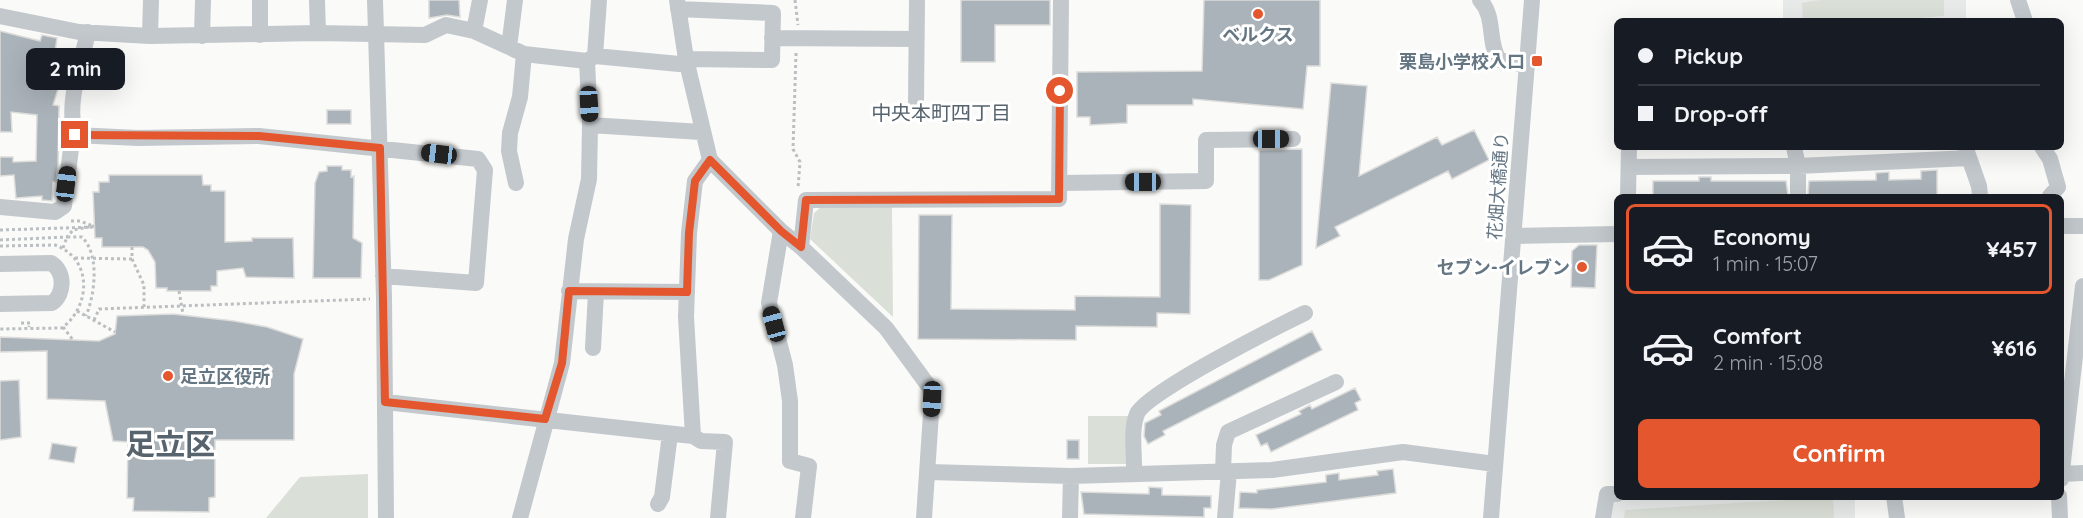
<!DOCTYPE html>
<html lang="en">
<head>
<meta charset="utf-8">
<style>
	:root { --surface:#171b24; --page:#242831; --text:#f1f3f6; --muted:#9ea1a6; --line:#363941; --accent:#e4572e }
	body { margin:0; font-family:Quicksand,"Noto Sans JP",sans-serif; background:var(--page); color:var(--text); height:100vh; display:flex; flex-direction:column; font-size:22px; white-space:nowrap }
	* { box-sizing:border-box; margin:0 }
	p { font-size:20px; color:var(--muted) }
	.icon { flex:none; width:33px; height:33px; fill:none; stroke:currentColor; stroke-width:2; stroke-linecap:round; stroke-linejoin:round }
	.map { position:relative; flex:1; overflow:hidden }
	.drawer { position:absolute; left:1614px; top:194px; width:450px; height:306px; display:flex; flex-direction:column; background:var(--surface); border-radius:9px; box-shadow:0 6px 24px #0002 }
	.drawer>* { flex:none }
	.hud { position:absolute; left:1614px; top:18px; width:450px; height:132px; border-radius:9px; box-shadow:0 6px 24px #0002; display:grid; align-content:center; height:132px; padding:0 24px; background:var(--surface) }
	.end { position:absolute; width:27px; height:27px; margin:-14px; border:8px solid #e4572e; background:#fff; box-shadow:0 0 0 3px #fff }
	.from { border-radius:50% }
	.bubble { position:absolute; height:42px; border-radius:9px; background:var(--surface); box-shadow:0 6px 24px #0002; font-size:20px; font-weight:700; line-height:42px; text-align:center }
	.car { position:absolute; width:18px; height:36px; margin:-18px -9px; border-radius:8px; box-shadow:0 0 4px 2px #0007; background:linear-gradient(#222 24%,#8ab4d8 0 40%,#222 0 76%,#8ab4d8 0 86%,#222 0) }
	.hud b { display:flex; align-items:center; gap:21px; height:57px; font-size:22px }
	.hud b+b { border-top:2px solid var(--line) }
	.hud i { width:15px; height:15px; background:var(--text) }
	ul { padding:10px 0 0; list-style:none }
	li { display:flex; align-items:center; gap:18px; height:90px; margin:0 12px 9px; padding:0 12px; border:3px solid transparent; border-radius:9px }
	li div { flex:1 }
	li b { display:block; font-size:22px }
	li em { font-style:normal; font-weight:700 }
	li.current { border-color:var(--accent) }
	li>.icon { width:54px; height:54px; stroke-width:1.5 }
	.primary-button { display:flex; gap:12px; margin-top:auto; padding:12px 24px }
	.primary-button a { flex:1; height:69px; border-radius:9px; background:var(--accent); color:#fff; font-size:24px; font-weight:700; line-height:69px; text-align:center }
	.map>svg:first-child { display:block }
	.built { fill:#e8e9e9 }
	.green { fill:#dadfd7 }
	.building { fill:#aab3b9; stroke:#dcdcda; stroke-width:1.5 }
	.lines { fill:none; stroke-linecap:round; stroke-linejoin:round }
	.path { stroke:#bbbfc2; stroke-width:3; stroke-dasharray:3 3; stroke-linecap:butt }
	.minor { stroke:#c3c8cc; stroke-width:16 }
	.path-bridge { stroke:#bbbfc2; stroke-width:3; stroke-dasharray:3 3; stroke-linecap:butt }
	.route { stroke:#e4572e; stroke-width:8 }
	.poi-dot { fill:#e4572e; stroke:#fff; stroke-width:2 }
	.labels { text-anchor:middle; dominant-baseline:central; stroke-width:6; stroke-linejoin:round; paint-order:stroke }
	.poi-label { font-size:18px; font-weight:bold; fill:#657683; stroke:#fff; text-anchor:end }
	.street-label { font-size:18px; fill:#657683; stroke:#fff }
	.neighbourhood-label { font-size:20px; fill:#57646e; stroke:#fff }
	.town-label { font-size:30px; font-weight:bold; fill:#57646e; stroke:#fff }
</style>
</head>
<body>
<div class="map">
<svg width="2083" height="518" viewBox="0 0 2083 518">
	<rect width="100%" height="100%" fill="#fafaf8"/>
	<path class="built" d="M1783,0H1966V21H1783Z
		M1703,496L1855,497V518H1608L1611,498L1702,499Z"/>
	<path class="green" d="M1820,0H1944V16L1884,21H1803L1802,3Z
		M821,207H892L893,317L810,239L814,213Z
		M1088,416H1130V464H1088Z
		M368,474V518H266L300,477Z
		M1833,497L1834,518H1624L1625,510Z"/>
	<path class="building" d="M429,0H459L460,17L447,15L429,18Z
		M961,0H1050V25H995V62H961Z
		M1204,0H1320V66H1307L1303,109L1193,99V105H1127V123L1090,125V117H1077V72L1202,71Z
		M0,31L40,41L42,35L57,38L50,83L59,86L53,105L59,106L58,164L56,182H53L52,201L42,200V196L16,198L14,175L0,176V157H13V162L36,161L37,115L11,112L12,132H0Z
		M1331,83L1367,86L1359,176L1437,137L1442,145L1474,130L1489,160L1452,179L1448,171L1335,227L1340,236L1316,248Z
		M327,110H351V124H327Z
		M1302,149V265L1269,280H1259V150Z
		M327,166H342V170H351V177L354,176L353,238L362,243L361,278H313L315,183L319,172L327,171Z
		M1937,170V196H1808L1809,181L1876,180V173L1889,172V180L1921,179V171Z
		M109,175H202L203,185H211V191H225V242L252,241V238H293L294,278L246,277L243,268L217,271V286H211V291H167V288H156L155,262L148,250L143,247H102V238H95L93,192H99V182H109Z
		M1699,177H1711V181H1786L1788,196H1653V181H1699Z
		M1160,204L1191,205L1190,314L1157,313V327L1076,326V340L918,339L919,215H952L951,309L1075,310V296L1160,297Z
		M1579,245H1597L1595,288L1571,287L1572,251Z
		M173,314L234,321L267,327L303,339L294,374V440H215V497L209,498V512L133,511L134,498H127L128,442L113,441L105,401L47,399V351L0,352V337L99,341L115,334L117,316Z
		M1312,331L1322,350L1163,431L1165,435L1148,444L1144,436L1145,423L1161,415L1159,411Z
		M19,380L21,437L0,440V381Z
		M1355,388L1361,400L1355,403L1358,410L1271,452L1267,443L1261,446L1256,435L1301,414L1299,411L1310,405L1312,409Z
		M1067,440H1079V459H1067Z
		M52,443L77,447L74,463L49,459Z
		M1393,469L1396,493L1272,509L1239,508L1240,492L1257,493V490L1326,482V475L1339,473V480L1378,475L1377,471Z
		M1149,487L1162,488V495L1211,496V508H1204V517L1084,514L1081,492L1149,494Z"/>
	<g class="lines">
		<path class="path" d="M795,0L798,25
			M796,53L793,149L800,162L798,188
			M71,221H80L93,226
			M0,240L67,237L73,230L94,226
			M0,246L55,245C93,259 91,306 62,328L0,329
			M63,248L67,237H82C100,255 95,294 86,316
			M75,258L132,259V247
			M132,259L144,285V307
			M77,311L115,332
			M94,320L99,309L370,299
			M21,323H30L29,327
			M63,327L73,340"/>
		<path class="minor" d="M260,0V35
			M317,0L318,33
			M375,0L384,297L386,518
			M677,0L686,59L710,160L781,231L801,247L886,328L930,388L932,399L924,518
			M1480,0C1496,17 1487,41 1499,60L1527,65
			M2018,0L2025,21
			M0,16L79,32L150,36L318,33L425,35L446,25L474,31L524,54L587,61L595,56L679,64L686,59L772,60L773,13L678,9
			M474,31L480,0
			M150,36L151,0
			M202,36L203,0
			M772,38L916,39
			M509,47L515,0
			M595,56L599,0
			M916,102L917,0
			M590,125L701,132
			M75,135C66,102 81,65 88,32
			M1794,147L1798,166V196
			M2042,147L2050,159L2058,187L2050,196
			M1966,149L1979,186L1980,196
			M1629,167L1798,166L1969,158
			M516,183L509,151L510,133L520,97L524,54
			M1060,183L1206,181V140L1293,139
			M1628,196L1629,147
			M0,207L55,212L64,206L72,140L75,135L138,138L259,136L478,159L485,170L476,283L383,276
			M2061,226H2083
			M781,231L769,303L785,365L790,401V461L809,466L803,518
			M1514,236L1617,234
			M801,247L806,200L1059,199L1061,0
			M0,264L51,263C65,271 65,294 52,303L0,304
			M569,291L687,292
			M593,348L596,292
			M385,402L693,436L686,317L689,233L695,181L710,160
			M693,436L701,441L725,442L718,518
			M929,472L1071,476L1272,470L1403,452L1495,464
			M1223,472L1224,445L1228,432L1336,382
			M1134,474C1135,456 1130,431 1137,414C1145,393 1278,326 1305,313
			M2061,474L2083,473
			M2061,479L2083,286
			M1894,496L1897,518
			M2059,496L2060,518
			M658,504L662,497L670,434
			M520,518L562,363L576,239L589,179L590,125L587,61
			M1070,518L1071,476
			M1225,518L1229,471
			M1491,518L1532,0
			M1603,518L1607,494H1617"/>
		<path class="path-bridge" d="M0,230L94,227
			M179,291L183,314"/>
	</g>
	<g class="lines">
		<path class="route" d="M75,135L259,136L380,148L385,402L545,419L562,363L569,291L687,292L689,233L695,181L710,160L781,231L801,247L806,200L1059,199L1060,91"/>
	</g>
	<g class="poi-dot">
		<circle cx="1258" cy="14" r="6"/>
		<rect x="1531" y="55" width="12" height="12" rx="3"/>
		<circle cx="1582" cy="267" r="6"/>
		<circle cx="168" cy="376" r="6"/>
	</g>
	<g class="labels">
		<g class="poi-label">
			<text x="1258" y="34" text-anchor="middle">ベルクス</text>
			<text x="1525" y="61">栗島小学校入口</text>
			<text x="1570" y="267">セブン-イレブン</text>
			<text x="180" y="376" text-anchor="start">足立区役所</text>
		</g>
		<g class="street-label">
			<text transform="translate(1498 186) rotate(-86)">花畑大橋通り</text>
		</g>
		<g class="neighbourhood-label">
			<text x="941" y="112">中央本町四丁目</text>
		</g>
		<g class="town-label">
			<text x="170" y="444">足立区</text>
		</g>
	</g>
</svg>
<i class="end from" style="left:1060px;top:91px"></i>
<i class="end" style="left:75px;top:135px"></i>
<div class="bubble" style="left:26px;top:48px;width:99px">2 min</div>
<i class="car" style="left:589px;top:104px;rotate:177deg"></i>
<i class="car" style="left:1271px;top:139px;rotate:90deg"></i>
<i class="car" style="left:439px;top:154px;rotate:277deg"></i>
<i class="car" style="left:1143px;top:182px;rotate:270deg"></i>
<i class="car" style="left:66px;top:184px;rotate:7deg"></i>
<i class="car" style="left:774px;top:324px;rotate:345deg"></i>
<i class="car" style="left:932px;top:399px;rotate:183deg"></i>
<div class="hud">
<b><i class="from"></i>Pickup</b>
<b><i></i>Drop-off</b>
</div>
<section class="drawer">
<ul>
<li class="current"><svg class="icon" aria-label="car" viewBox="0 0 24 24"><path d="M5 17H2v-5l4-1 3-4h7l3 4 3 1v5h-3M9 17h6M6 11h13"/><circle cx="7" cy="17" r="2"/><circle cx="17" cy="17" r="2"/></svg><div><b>Economy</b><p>1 min · 15:07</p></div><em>¥457</em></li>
<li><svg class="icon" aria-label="car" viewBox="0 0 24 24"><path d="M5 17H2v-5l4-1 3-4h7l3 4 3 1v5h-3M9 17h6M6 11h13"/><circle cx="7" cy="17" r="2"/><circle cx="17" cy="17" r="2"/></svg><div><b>Comfort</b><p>2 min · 15:08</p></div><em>¥616</em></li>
</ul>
<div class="primary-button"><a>Confirm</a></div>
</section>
</div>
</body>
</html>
